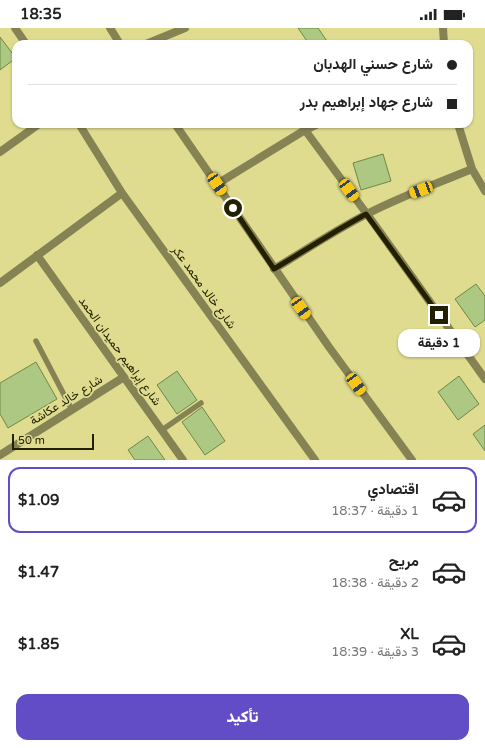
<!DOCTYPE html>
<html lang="ar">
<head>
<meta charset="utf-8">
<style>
	:root { --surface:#fff; --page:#f2f2f2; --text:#222; --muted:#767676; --line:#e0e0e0; --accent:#624dc6 }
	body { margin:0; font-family:"Varela Round",Vazirmatn,sans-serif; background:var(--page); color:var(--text); direction:rtl; height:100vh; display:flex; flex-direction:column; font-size:15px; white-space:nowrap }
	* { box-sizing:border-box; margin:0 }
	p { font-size:13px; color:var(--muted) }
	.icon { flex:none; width:22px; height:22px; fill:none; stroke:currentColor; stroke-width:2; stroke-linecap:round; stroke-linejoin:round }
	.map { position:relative; height:432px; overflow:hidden; direction:ltr }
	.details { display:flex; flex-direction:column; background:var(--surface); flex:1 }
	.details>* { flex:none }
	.guide { position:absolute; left:12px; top:12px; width:461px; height:88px; border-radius:12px; box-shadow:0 1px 3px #0004; direction:rtl; display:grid; align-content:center; height:88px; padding:0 16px; background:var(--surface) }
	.scale { position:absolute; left:12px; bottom:10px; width:82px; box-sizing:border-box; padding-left:4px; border:2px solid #222001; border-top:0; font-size:11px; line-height:14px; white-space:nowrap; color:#222001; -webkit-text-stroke:3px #dfdc8f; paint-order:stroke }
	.end { position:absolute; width:18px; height:18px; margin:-9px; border:5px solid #222001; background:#fff; box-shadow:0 0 0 2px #fff }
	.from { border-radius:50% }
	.bubble { position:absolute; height:28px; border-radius:12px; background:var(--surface); box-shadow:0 1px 3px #0004; font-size:13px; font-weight:800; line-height:28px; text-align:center; direction:rtl }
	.car { position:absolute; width:12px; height:24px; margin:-12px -6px; border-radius:5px; box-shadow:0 0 3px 1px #0007; background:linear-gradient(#f5c518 24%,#345 0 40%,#f5c518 0 76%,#345 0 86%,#f5c518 0) }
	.guide b { display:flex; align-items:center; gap:14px; height:38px; font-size:15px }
	.guide b+b { border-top:1px solid var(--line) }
	.guide i { width:10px; height:10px; background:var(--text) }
	ul { padding:7px 0 0; list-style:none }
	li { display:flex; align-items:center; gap:12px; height:66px; margin:0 8px 6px; padding:0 8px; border:2px solid transparent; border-radius:12px }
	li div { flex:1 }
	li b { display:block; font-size:15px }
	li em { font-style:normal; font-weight:800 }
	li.on { border-color:var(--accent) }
	li>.icon { width:36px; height:36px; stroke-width:1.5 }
	.primary-button { display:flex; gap:8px; margin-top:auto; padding:8px 16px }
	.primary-button a { flex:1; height:46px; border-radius:12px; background:var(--accent); color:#fff; font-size:16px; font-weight:800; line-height:46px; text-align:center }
	.status { display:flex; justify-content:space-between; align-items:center; height:28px; padding:0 20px; background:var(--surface); direction:ltr }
	.status svg { height:11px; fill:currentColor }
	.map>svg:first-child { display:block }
	.building { fill:#acc883; stroke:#6f8845 }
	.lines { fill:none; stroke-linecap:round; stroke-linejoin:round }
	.lane { stroke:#858354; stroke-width:5.5 }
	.street { stroke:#858354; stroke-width:8 }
	.route { stroke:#222001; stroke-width:5 }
	.labels { text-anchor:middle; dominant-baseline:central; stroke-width:3.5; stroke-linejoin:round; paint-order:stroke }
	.street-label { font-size:12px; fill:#222001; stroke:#dfdc8f }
</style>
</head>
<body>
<div class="status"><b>18:35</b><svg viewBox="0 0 49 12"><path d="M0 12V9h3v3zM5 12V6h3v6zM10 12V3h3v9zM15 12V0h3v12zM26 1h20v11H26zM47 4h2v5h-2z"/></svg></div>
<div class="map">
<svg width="485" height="432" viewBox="0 0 485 432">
	<rect width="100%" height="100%" fill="#dfdc8f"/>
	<path class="building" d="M298,0H318L329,16H309Z
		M0,9L16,30L0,42Z
		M383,126L391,153L361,162L353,135Z
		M476,256L485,268V292L475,299L455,271Z
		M36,334L57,371L8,400L0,386V355Z
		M177,343L197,372L177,386L157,357Z
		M459,348L479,376L458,392L438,364Z
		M202,379L225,413L205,427L182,394Z
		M485,397V423L473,406Z
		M148,408L165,432H135L128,422Z"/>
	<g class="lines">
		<path class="lane" d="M36,313L72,382
			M162,402L201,375"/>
		<path class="street" d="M15,0L26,16
			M110,0L120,16
			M443,0L444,16
			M146,16L185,0
			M79,96L122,165L315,432
			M175,96L329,319L412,432
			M458,96L472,141L485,163
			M305,102L375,197L485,351
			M0,124L39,96
			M217,156L305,102L318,96
			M37,227L183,432
			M274,241C304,223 334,203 365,187C399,169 436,156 472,141
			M0,255L122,165
			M0,427L124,349"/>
	</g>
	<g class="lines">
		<path class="route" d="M233,180L274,241L338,202L366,186L439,287"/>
	</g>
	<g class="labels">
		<g class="street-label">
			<text transform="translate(204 259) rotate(54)">شارع خالد محمد عكر</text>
			<text transform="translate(120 323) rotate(54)">شارع إبراهيم حميدان الحمد</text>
			<text transform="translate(66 372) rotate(-32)">شارع خالد عكاشة</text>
		</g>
	</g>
</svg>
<div class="scale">50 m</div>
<i class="end from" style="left:233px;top:180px"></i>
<i class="end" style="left:439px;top:287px"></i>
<div class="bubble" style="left:398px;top:301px;width:82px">1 دقيقة</div>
<i class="car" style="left:217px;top:156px;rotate:146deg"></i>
<i class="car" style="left:349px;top:162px;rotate:144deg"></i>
<i class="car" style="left:421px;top:162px;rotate:249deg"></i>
<i class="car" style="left:301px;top:280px;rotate:145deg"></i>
<i class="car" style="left:356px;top:356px;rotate:144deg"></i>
<div class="guide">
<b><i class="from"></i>شارع حسني الهدبان</b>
<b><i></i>شارع جهاد إبراهيم بدر</b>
</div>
</div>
<section class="details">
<ul>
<li class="on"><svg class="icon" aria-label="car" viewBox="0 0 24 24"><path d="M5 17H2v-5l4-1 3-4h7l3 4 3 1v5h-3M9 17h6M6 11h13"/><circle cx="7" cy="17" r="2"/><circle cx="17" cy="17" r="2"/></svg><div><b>اقتصادي</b><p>1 دقيقة · 18:37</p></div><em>$1.09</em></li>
<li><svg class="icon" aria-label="car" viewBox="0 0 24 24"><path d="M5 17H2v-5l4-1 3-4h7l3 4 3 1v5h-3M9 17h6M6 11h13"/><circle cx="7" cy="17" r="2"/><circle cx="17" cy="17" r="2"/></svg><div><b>مريح</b><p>2 دقيقة · 18:38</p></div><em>$1.47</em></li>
<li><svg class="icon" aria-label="car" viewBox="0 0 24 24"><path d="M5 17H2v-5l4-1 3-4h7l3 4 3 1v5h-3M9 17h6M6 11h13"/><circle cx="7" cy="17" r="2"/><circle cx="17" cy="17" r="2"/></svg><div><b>XL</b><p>3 دقيقة · 18:39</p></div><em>$1.85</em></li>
</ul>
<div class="primary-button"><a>تأكيد</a></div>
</section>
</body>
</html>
